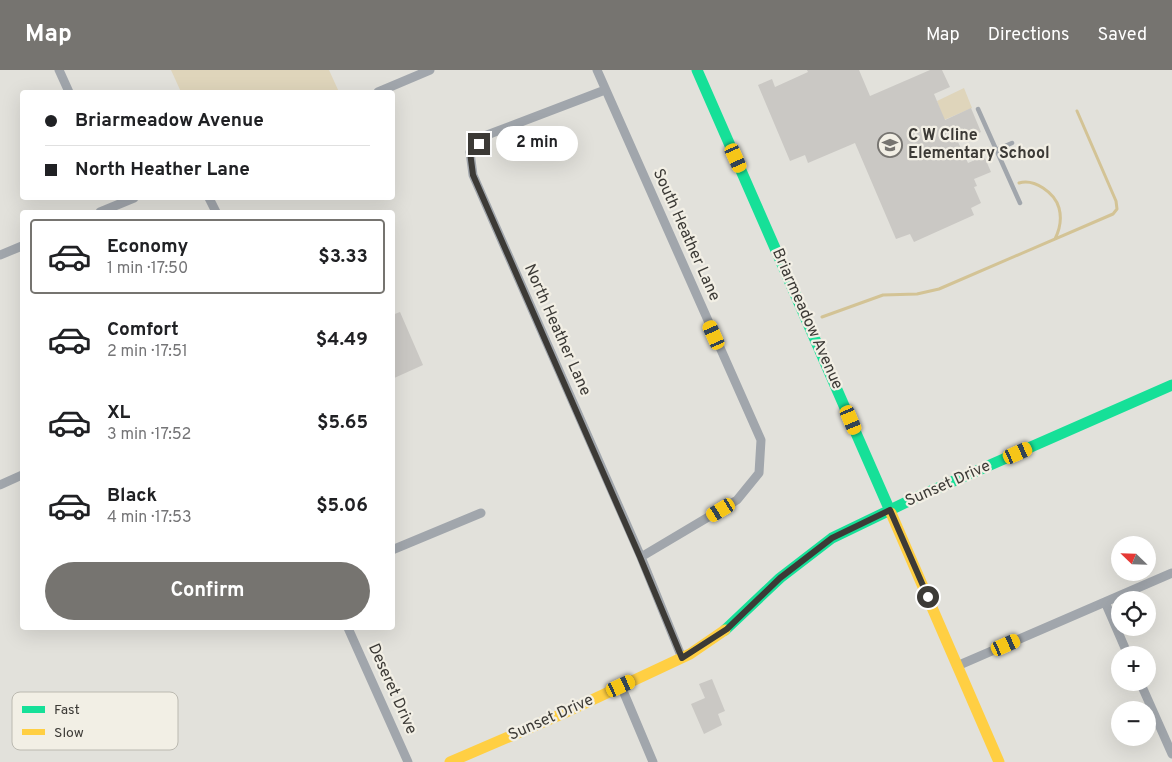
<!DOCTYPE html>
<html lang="en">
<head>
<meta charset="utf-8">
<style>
	:root { --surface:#fff; --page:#f2f2f2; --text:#202124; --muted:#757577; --line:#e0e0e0; --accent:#767470 }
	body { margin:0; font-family:Overpass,sans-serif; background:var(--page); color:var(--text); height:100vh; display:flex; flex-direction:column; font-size:19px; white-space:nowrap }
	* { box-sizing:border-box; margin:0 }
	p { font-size:16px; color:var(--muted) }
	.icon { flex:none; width:28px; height:28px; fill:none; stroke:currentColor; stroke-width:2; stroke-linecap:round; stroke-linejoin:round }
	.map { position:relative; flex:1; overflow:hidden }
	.panel { position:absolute; left:20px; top:140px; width:375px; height:420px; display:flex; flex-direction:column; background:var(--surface); border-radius:5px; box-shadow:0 5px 20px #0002 }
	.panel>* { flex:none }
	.banner { position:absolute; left:20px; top:20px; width:375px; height:110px; border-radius:5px; box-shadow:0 5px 20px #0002; display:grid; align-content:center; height:110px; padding:0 25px; background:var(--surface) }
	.needle { width:32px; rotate:293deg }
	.tools { position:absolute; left:1111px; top:466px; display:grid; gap:10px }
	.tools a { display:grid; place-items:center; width:45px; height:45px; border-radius:50%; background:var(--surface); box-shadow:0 5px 20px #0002; font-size:25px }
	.end { position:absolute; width:22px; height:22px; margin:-11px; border:6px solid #3c3a36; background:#fff; box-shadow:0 0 0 2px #fff }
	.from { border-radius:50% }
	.bubble { position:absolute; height:35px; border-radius:18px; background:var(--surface); box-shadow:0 5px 20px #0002; font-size:16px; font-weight:700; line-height:35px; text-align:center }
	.car { position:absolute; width:15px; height:30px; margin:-15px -8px; border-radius:6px; box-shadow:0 0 4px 1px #0007; background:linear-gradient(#f5c518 24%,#345 0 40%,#f5c518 0 76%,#345 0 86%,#f5c518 0) }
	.banner b { display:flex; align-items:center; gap:18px; height:48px; font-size:19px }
	.banner b+b { border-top:1px solid var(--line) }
	.banner i { width:12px; height:12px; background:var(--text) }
	ul { padding:9px 0 0; list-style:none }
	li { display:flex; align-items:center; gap:15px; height:75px; margin:0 10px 8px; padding:0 15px; border:2px solid transparent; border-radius:5px }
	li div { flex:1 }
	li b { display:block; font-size:19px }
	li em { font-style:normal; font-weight:700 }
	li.current { border-color:var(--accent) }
	li>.icon { width:45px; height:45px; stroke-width:1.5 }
	.action { display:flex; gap:10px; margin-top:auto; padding:10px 25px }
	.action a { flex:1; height:58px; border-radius:30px; background:var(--accent); color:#fff; font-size:20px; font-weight:700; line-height:58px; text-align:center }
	header { display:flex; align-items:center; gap:30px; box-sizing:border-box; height:70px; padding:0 25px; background:var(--accent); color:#fff }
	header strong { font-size:24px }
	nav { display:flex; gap:28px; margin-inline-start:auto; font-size:18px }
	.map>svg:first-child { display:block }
	.green { fill:#dfd5bb }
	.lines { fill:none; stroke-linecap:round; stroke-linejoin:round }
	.stream { stroke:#d3c395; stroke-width:3 }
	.building { fill:#cac8c4 }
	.lane { stroke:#a1a6ac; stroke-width:4.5 }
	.street { stroke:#a1a6ac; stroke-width:9 }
	.fast { stroke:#16e098; stroke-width:11 }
	.slow { stroke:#ffcf43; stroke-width:11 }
	.route { stroke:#3c3a36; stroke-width:6 }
	.labels { text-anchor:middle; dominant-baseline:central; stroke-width:4.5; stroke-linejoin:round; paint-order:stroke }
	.poi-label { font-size:16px; font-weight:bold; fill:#3c3a36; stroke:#f2efe5; text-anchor:start }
	.street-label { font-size:16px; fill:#3c3a36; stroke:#f2efe5 }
	.key { fill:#f2efe5; stroke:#bbb9b0; stroke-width:1 }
	.key-label { font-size:14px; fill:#3c3a36 }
</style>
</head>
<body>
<header>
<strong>Map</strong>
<nav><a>Map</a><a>Directions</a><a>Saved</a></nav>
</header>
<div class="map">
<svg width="1172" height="692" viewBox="0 0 1172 692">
	<rect width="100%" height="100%" fill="#e2e1db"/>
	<path class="green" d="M171,0H329L339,22H181Z
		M964,18L972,38L944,50L937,31Z"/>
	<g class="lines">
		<path class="stream" d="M1019,113C1034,108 1055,123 1059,138C1062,149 1060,159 1055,169
			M822,247L883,225L917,224L939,219L1113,144L1117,139L1116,131L1077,41"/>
	</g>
	<path class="building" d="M807,0H859L870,26L930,0H942L950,17L934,24L945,50L971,38L981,62L958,72L968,93L984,86L991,102L974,109L977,116L974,117L981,133L971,138L974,145L914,172L910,164L896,169L855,73L808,93L805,85L790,91L758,15L772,9L775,17L808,2Z
		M400,242L423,295L392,309V245Z
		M712,609L725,641L718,644L722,655L704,664L691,634L705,628L699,614Z"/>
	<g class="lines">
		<path class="lane" d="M978,39L1020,133
			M996,80L1012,73"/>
		<path class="street" d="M59,0L69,22
			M597,0L761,370L759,403L737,430L641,487
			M605,20L487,65L470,82L473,105L641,487L682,588
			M378,22L430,0
			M209,128L216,142
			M100,142L134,128
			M0,185L22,176
			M0,415L22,405
			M392,480L481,443
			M1105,532L1128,585
			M348,558L408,692
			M957,596L1172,503
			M1140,612L1172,684
			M621,616L653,692"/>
		<path class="fast" d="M697,0L891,443
			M725,560L780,508L832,468L915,428L1172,315"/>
		<path class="slow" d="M891,443L999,692
			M450,692L562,644L690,584L725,560"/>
	</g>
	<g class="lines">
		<path class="route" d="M479,74L470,82L473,105L640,487L682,588L727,559L780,508L832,468L890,440L928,527"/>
	</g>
	<defs>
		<symbol id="school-ring" viewBox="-11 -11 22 22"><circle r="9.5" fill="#f2efe5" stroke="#767470" stroke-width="1.5"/><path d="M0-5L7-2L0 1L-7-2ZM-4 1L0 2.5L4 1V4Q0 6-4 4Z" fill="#767470"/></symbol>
	</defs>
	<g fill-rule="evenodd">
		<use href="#school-ring" x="876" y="61" width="28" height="28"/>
	</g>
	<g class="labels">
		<g class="poi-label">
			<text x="908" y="66">C W Cline<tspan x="908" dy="18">Elementary School</tspan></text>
		</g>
		<g class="street-label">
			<text transform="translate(686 165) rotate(66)">South Heather Lane</text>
			<text transform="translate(807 249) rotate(66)">Briarmeadow Avenue</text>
			<text transform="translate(557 260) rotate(66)">North Heather Lane</text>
			<text transform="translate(948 414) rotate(-24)">Sunset Drive</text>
			<text transform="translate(392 619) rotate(66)">Deseret Drive</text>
			<text transform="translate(551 648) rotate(-24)">Sunset Drive</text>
		</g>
	</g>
	<rect x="12" y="622" width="166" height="58" rx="8" class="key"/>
	<rect x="22" y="636" width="23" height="7" fill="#16e098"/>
	<rect x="22" y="659" width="23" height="6" fill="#ffcf43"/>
	<g class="key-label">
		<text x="54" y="644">Fast</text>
		<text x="54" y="667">Slow</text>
	</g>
</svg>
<div class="tools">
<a><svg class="needle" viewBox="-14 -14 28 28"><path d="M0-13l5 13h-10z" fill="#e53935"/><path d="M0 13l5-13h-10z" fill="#757577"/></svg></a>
<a><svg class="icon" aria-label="locate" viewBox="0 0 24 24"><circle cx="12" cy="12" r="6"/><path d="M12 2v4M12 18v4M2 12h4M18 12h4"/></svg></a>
<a>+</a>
<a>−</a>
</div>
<i class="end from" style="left:928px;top:527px"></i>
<i class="end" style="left:479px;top:74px"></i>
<div class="bubble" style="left:496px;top:56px;width:82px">2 min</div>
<i class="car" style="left:736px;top:88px;rotate:156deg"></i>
<i class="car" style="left:714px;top:265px;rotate:336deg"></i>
<i class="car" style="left:851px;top:350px;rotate:157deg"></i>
<i class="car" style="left:1018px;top:383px;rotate:66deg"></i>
<i class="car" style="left:721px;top:440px;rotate:239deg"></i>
<i class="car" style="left:1006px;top:575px;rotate:66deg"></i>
<i class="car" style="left:621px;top:616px;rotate:65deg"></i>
<div class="banner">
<b><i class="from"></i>Briarmeadow Avenue</b>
<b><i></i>North Heather Lane</b>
</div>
<section class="panel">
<ul>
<li class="current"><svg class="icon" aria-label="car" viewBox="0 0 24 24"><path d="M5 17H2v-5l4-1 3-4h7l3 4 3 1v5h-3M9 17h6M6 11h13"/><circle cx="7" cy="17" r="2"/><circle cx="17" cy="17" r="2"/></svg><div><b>Economy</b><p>1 min · 17:50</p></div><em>$3.33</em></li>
<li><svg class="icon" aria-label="car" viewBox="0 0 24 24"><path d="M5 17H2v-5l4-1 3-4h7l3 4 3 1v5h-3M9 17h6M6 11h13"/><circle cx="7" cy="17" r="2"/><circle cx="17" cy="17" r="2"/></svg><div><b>Comfort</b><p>2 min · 17:51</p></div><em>$4.49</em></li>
<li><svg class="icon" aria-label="car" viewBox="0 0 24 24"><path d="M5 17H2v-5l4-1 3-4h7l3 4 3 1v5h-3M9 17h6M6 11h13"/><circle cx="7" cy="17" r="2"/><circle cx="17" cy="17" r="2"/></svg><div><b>XL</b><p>3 min · 17:52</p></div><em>$5.65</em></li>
<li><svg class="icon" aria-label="car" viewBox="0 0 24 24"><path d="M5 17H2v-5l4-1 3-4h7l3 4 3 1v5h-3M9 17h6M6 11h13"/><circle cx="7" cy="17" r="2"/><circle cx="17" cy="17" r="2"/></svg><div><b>Black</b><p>4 min · 17:53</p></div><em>$5.06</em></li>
</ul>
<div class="action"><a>Confirm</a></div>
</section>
</div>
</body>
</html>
